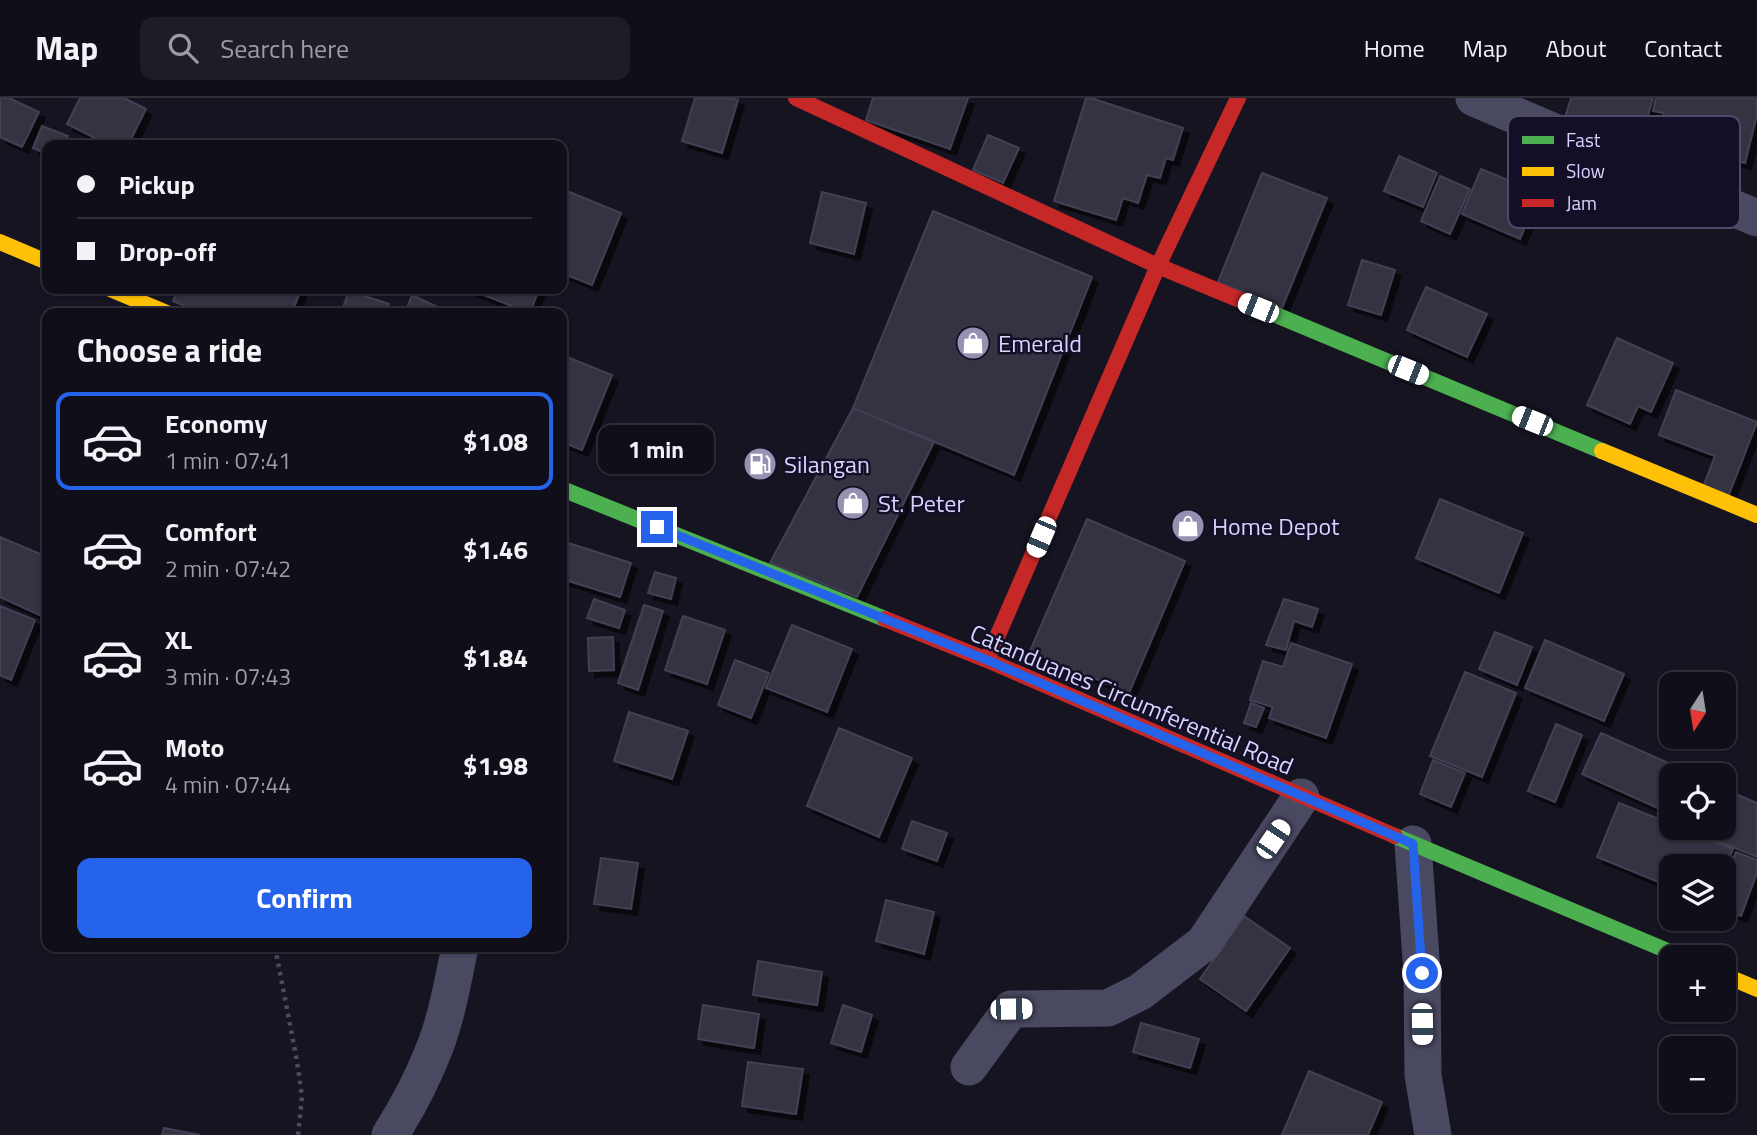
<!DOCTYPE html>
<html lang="en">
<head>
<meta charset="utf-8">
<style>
	:root { --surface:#100f19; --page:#1e1d26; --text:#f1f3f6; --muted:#9c9ca2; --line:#302f38; --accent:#2563eb }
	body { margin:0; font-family:"Titillium Web",sans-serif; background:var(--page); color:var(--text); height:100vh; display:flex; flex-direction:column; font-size:26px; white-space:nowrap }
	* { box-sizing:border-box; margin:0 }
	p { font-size:23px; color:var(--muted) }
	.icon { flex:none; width:38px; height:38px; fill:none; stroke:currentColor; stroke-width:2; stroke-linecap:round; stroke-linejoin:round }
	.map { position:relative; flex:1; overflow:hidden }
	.side { position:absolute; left:42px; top:210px; width:525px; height:644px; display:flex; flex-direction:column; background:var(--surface); border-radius:14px; box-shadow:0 2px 5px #0004,0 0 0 2px var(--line) }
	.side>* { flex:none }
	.guide { position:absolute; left:42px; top:42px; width:525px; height:154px; border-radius:14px; box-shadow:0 2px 5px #0004,0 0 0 2px var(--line); display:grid; align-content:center; height:154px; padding:0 35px; background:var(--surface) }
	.needle { width:46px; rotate:192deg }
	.buttons { position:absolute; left:1659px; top:574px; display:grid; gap:14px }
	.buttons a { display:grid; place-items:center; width:77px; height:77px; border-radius:14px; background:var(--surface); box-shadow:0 2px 5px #0004,0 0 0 2px var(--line); font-size:35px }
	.end { position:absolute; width:32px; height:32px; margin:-16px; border:9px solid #2563eb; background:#fff; box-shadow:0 0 0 4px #fff }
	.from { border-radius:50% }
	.bubble { position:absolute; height:49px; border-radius:14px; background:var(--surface); box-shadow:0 2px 5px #0004,0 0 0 2px var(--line); font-size:23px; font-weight:700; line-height:49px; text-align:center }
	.car { position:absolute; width:21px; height:42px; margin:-21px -10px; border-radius:9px; box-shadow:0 0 5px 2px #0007; background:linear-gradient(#fff 24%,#345 0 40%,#fff 0 76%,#345 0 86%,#fff 0) }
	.guide b { display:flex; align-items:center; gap:24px; height:66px; font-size:26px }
	.guide b+b { border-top:2px solid var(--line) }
	.guide i { width:18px; height:18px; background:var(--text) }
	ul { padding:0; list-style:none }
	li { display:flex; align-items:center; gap:21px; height:98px; margin:0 14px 10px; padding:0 21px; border:4px solid transparent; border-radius:14px }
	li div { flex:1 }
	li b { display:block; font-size:26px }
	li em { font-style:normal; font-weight:700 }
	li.on { border-color:var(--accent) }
	li>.icon { width:63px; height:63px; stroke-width:1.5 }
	h2 { padding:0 35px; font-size:32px; line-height:84px }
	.cta { display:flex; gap:14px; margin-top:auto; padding:14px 35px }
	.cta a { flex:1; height:80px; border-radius:14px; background:var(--accent); color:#fff; font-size:28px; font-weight:700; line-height:80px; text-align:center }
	header { display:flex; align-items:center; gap:42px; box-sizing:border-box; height:98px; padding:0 35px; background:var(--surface); border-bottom:2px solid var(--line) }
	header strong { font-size:33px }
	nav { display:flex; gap:38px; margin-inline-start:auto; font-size:24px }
	.search { width:490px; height:63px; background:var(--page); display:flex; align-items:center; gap:18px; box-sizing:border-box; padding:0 24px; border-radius:14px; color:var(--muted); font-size:26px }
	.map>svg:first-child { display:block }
	.building { fill:#343243; stroke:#433f54; stroke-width:2; filter:url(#shadow) }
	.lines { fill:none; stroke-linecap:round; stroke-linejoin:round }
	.path { stroke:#44505f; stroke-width:4.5; stroke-dasharray:3.5 5; stroke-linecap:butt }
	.street { stroke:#4a4962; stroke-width:37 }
	.fast { stroke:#4caf50; stroke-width:16 }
	.slow { stroke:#ffc107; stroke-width:16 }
	.jam { stroke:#c62828; stroke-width:16 }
	.route { stroke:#2563eb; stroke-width:9 }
	.labels { text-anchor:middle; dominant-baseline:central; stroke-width:5; stroke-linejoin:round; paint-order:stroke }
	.poi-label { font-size:24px; fill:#d9d4ff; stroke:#130f26; text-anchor:start }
	.street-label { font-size:24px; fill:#d9d4ff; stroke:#130f26 }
	.key { fill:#130f26; stroke:#4e4a67; stroke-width:2 }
	.key-label { font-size:19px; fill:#d9d4ff }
</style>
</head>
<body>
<header>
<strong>Map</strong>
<div class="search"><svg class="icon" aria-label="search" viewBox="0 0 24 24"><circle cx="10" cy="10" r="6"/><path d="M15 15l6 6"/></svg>Search here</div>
<nav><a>Home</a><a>Map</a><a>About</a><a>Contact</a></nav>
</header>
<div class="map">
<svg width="1757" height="1037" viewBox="0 0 1757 1037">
	<defs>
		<filter id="shadow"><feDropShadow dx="6" dy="6" stdDeviation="0" flood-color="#0009"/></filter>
	</defs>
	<rect width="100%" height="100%" fill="#161421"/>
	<path class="building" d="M0,0H9L39,14L22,49L0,39Z
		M80,0H124L146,11L128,47H109L67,26Z
		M695,0H732L738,2L722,55L682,43Z
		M873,0H968L950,51L866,22Z
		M1086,0H1091L1183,30L1173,62L1166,60L1160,80L1147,77L1138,105L1123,100L1116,122L1054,103Z
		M1571,0H1653L1639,48L1609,40L1613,25L1588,18L1584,32L1563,26Z
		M1656,0H1757V17L1745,65L1693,51L1687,74L1652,64L1664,15L1653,13Z
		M42,28L68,38L64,47H47V56L33,50Z
		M988,37L1019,50L1003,85L973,72Z
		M1399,58L1437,75L1423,109L1384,93Z
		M1481,71L1539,95L1520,141L1462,116Z
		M1262,75L1327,100L1282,210L1218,184Z
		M1440,78L1470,91L1450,136L1421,123Z
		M567,93L621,115L592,187L562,175V106Z
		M822,94L866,105L854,156L810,145Z
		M933,113L1092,179L1014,377L853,310Z
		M1362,162L1395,172L1381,217L1348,207Z
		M1426,189L1487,216L1467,259L1407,232Z
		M178,191H301L292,215H200L173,203Z
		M472,191H539L530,215L471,192Z
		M349,193L389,206L386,215H341Z
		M412,197L450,215H405Z
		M1617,240L1673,265L1651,314L1638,308L1630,326L1587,307Z
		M562,257L612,277L582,352L562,344Z
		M1676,292L1757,324L1728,399L1703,389L1715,358L1659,337Z
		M853,310L934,344L857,499L770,465Z
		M1440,401L1523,435L1499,495L1416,460Z
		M1087,421L1185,463L1129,595L1030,553Z
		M0,439L47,459V512L44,519L0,499Z
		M565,444L631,465L620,499L562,481V453Z
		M655,474L676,480L671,501L648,495Z
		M594,501L625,512L619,530L587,520Z
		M1284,501L1318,511L1312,529L1294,523L1286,552L1266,547Z
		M644,507L663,513L638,592L618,585Z
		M0,508L35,522L11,582L0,577Z
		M683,518L725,532L707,586L665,572Z
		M792,527L852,551L827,614L766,590Z
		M1495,534L1532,549L1517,587L1479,571Z
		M613,539L614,572L589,573L588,540Z
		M1545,542L1624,576L1604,623L1525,590Z
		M1291,545L1352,566L1326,640L1269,620L1273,609L1250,602L1263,563L1283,569Z
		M735,562L769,575L751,620L718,607Z
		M1465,574L1516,595L1482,679L1430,658Z
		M1251,605L1264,610L1256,629L1244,625Z
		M629,614L688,633L672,681L614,663Z
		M1556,626L1582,637L1555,704L1528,693Z
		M839,630L912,660L879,739L807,708Z
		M1601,635L1695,677H1671V716L1582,676Z
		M1433,662L1465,675L1451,709L1420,696Z
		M1731,694L1757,705V759L1711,740L1715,730H1724V711Z
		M1619,705L1671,726V730H1680L1733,751L1724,774V768H1671V789L1597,759Z
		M912,723L947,735L937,763L902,751Z
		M1736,754L1757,762V775L1741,818L1724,811V788Z
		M601,760L638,765L631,811L594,806Z
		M886,802L934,814L924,856L876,843Z
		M1244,818L1290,850L1246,913L1200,881Z
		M758,863L822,874L817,907L753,897Z
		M703,907L759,916L754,950L698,941Z
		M843,907L872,917L861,954L831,945Z
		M1141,925L1199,941L1190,970L1133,954Z
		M748,964L803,971L796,1016L742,1008Z
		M1309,973L1382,1004L1368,1037H1282Z
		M164,1030L200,1037H162Z"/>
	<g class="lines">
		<path class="path" d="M275,849L297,963L302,999L298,1037"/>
		<path class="street" d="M1474,0L1757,120
			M1413,746L1422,875L1423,977L1433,1037
			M969,969L1011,911L1108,910L1140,894L1204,845L1301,699
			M390,1037C408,1009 423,980 435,949C447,918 453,882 460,849"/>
		<path class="fast" d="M1252,207L1602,353
			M562,391L885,521
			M1395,738L1682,859"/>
		<path class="slow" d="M0,144L47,164
			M110,191L167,215
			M1602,353L1757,417
			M1724,877L1757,891"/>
		<path class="jam" d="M796,0L1158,168L1252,207
			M885,521L987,562L1395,738
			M987,562L1158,168L1238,0"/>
	</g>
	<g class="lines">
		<path class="route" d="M657,429L987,562L1413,746L1422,875"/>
	</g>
	<defs>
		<symbol id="shop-disc" viewBox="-11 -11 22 22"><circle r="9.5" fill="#9591b1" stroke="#130f26"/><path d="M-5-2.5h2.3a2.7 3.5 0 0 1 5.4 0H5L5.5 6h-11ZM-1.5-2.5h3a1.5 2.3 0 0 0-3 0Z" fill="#fff"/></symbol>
		<symbol id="fuel-disc" viewBox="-11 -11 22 22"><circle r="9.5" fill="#9591b1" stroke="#130f26"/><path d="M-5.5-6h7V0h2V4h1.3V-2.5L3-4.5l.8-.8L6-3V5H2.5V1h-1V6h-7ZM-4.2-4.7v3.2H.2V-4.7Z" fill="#fff"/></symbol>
	</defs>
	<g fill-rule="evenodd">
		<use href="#shop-disc" x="954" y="226" width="38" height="38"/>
		<use href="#fuel-disc" x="741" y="347" width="38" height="38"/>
		<use href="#shop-disc" x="834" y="386" width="38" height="38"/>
		<use href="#shop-disc" x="1169" y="409" width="38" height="38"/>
	</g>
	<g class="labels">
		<g class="poi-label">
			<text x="998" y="245">Emerald</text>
			<text x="784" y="366">Silangan</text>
			<text x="878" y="405">St. Peter</text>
			<text x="1212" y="428">Home Depot</text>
		</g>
		<g class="street-label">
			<text transform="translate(1132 601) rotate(23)">Catanduanes Circumferential Road</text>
		</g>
	</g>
	<rect x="1508" y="18" width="232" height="112" rx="10" class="key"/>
	<rect x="1522" y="38" width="32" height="8" fill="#4caf50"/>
	<rect x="1522" y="69" width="32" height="9" fill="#ffc107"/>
	<rect x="1522" y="101" width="32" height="8" fill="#c62828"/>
	<g class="key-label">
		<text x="1566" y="49">Fast</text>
		<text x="1566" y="80">Slow</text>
		<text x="1566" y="112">Jam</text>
	</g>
</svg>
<div class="buttons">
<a><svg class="needle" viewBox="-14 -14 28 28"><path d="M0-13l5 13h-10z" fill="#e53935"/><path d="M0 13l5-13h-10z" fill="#9c9ca2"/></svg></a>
<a><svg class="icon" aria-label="locate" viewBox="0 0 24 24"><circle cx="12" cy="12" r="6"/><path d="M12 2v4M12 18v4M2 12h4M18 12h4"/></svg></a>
<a><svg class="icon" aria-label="layers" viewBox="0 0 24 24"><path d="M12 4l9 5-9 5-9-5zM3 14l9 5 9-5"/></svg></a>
<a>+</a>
<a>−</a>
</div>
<i class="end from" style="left:1422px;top:875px"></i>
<i class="end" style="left:657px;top:429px"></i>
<div class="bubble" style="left:598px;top:327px;width:116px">1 min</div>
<i class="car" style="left:1258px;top:210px;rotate:292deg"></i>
<i class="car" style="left:1408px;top:272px;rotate:112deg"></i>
<i class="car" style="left:1532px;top:323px;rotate:292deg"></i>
<i class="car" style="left:1041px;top:439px;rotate:203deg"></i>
<i class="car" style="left:1273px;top:741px;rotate:34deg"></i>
<i class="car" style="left:1011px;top:911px;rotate:89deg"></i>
<i class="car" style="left:1422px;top:926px;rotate:179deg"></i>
<div class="guide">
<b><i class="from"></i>Pickup</b>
<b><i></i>Drop-off</b>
</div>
<section class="side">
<h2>Choose a ride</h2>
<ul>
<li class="on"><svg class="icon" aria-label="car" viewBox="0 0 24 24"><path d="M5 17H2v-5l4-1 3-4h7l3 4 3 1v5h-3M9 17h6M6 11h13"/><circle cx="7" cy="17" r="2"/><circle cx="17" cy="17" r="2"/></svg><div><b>Economy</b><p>1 min · 07:41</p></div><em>$1.08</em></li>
<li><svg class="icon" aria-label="car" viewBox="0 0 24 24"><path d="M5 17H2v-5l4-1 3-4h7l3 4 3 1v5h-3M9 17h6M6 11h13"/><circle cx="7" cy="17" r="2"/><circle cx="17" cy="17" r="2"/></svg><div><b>Comfort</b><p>2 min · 07:42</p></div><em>$1.46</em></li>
<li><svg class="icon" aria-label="car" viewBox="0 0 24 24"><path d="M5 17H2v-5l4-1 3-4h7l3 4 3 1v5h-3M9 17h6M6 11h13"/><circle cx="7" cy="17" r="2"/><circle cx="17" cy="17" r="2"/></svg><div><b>XL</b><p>3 min · 07:43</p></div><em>$1.84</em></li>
<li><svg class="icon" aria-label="car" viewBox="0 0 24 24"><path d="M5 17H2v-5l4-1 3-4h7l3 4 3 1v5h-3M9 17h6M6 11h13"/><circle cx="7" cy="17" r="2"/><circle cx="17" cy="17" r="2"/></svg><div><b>Moto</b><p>4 min · 07:44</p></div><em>$1.98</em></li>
</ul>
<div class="cta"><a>Confirm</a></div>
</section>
</div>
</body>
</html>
